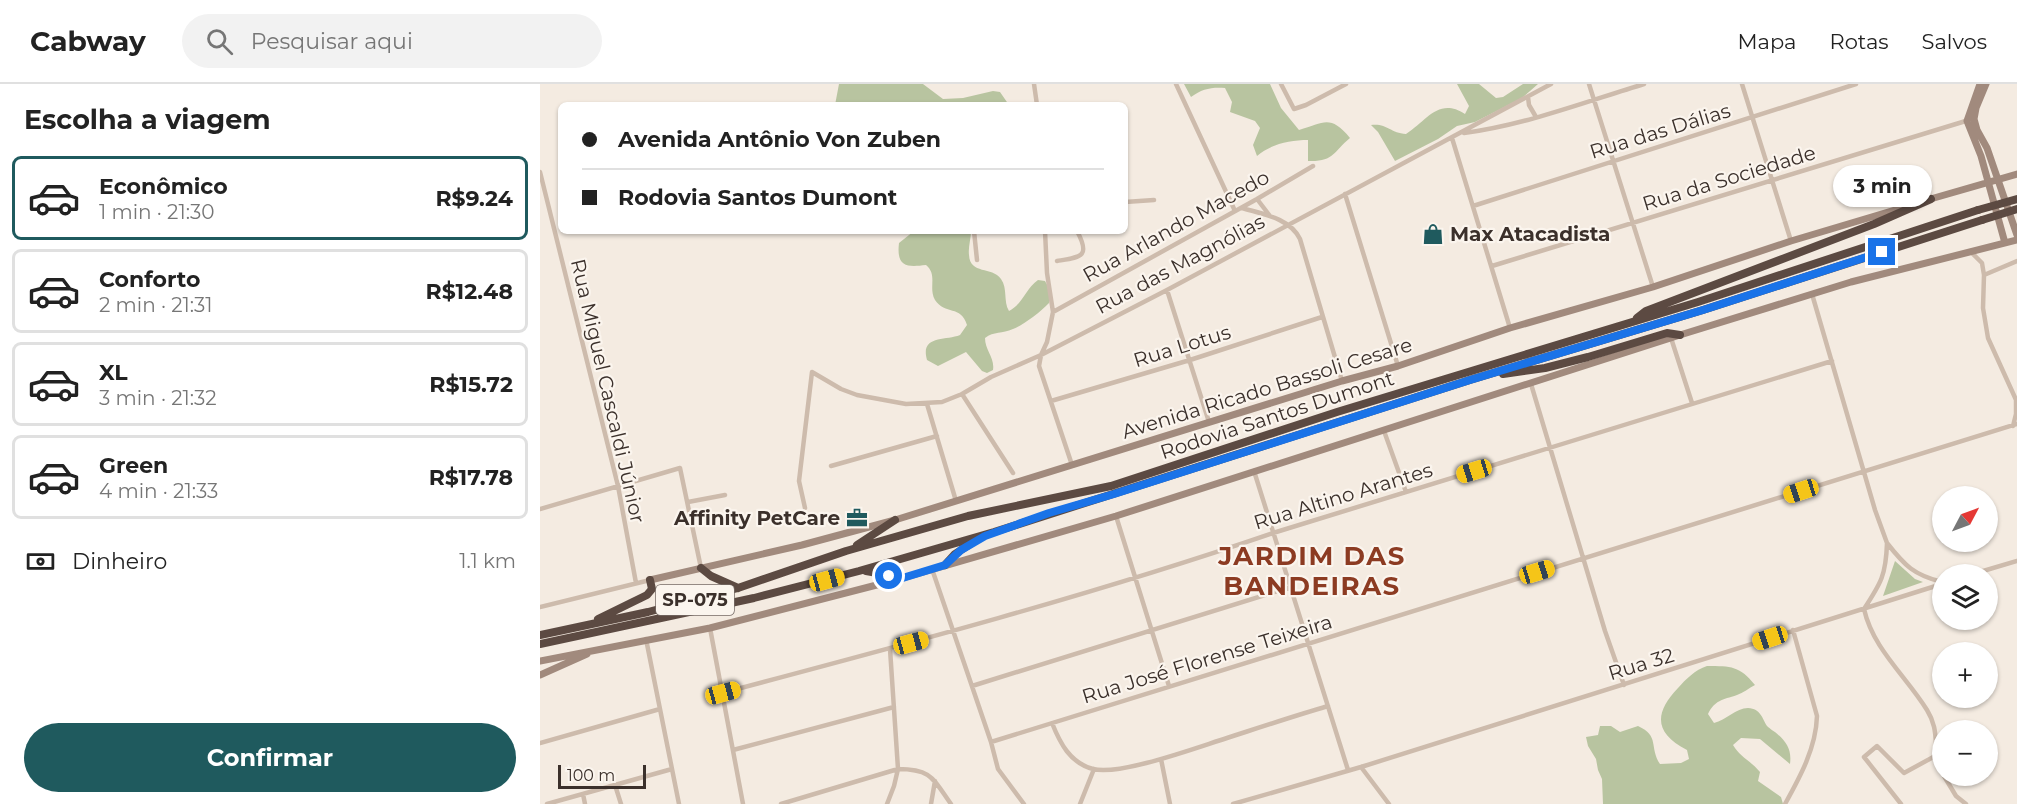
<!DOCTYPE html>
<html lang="pt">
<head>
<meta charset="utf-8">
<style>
	:root { --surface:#fff; --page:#f2f2f2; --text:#222; --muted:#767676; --line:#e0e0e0; --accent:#1f5a5e }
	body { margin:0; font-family:Montserrat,sans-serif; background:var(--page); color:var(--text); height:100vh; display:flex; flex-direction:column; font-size:22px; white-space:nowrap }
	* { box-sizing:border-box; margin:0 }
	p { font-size:20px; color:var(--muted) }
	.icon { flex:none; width:33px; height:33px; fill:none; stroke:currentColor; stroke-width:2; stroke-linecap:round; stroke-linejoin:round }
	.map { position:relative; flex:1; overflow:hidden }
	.drawer { display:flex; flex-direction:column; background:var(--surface); width:540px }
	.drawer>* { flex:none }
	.top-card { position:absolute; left:18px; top:18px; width:570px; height:132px; border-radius:9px; box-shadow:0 2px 4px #0004; display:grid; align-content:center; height:132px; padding:0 24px; background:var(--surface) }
	.needle { width:39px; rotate:49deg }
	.tools { position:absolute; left:1392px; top:402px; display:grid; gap:12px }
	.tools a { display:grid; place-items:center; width:66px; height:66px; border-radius:50%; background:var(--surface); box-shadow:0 2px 4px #0004; font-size:30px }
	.scale { position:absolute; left:18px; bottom:15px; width:88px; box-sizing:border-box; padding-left:6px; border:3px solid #3b302b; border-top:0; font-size:16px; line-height:21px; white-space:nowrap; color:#3b302b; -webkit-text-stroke:4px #fbf5ee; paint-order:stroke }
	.end { position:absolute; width:27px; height:27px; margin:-14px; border:8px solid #1a73e8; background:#fff; box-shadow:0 0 0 3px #fff }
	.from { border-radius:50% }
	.bubble { position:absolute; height:42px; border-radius:21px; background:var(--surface); box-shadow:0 2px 4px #0004; font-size:20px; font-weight:700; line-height:42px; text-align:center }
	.car { position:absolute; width:18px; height:36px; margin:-18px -9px; border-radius:8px; box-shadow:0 0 4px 2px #0007; background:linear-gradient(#f5c518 24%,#345 0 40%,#f5c518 0 76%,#345 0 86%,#f5c518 0) }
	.top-card b { display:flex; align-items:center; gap:21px; height:57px; font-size:22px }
	.top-card b+b { border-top:2px solid var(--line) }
	.top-card i { width:15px; height:15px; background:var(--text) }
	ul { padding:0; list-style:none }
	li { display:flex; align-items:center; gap:18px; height:84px; margin:0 12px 9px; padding:0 12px; border:3px solid var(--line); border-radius:9px }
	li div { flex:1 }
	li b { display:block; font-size:22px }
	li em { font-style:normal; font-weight:700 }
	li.current { border-color:var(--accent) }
	li>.icon { width:54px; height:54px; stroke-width:1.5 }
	h2 { padding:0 24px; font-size:27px; line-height:72px }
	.pay { display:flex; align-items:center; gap:15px; height:66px; padding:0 24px; font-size:22px }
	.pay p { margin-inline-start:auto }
	.button { display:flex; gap:12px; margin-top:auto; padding:12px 24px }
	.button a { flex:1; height:69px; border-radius:36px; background:var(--accent); color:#fff; font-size:24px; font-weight:700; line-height:69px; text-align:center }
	header { display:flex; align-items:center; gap:36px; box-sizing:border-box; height:84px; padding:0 30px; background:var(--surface); border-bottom:2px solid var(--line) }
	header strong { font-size:28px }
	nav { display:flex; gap:33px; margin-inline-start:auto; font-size:21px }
	.search { width:420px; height:54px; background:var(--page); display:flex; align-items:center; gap:15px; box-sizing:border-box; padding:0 21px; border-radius:33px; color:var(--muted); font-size:22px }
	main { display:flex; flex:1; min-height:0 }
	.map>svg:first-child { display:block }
	.green { fill:#b8c4a0 }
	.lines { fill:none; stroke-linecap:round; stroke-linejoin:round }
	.street { stroke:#cdbbac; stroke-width:4.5 }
	.secondary { stroke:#a18a7d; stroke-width:7 }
	.highway { stroke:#5c4a42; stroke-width:8 }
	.highway-bridge { stroke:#5c4a42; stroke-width:8 }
	.route { stroke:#1a73e8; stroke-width:8 }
	.labels { text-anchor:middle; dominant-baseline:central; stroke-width:4.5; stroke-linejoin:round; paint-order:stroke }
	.shield { fill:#fbf5ee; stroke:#756b66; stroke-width:1.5 }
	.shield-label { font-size:18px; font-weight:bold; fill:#3b302b }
	.street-label { font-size:20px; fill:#3b302b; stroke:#fbf5ee }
	.poi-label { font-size:20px; font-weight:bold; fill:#3b302b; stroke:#fbf5ee; text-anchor:start }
	.district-label { font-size:26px; font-weight:bold; letter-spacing:1.5px; fill:#8c3b22; stroke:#fbf5ee }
</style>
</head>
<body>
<header>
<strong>Cabway</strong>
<div class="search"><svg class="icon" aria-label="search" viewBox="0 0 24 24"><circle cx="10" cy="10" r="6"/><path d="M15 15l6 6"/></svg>Pesquisar aqui</div>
<nav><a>Mapa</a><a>Rotas</a><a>Salvos</a></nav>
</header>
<main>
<section class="drawer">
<h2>Escolha a viagem</h2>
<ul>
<li class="current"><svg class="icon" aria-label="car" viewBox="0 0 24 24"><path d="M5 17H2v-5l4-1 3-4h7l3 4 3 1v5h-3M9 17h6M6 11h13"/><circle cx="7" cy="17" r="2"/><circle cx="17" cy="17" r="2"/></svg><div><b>Econômico</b><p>1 min · 21:30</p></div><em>R$9.24</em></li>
<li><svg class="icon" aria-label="car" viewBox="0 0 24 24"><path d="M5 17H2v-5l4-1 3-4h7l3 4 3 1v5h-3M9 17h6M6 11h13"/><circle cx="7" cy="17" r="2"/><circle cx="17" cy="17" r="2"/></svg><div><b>Conforto</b><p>2 min · 21:31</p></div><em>R$12.48</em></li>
<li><svg class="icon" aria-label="car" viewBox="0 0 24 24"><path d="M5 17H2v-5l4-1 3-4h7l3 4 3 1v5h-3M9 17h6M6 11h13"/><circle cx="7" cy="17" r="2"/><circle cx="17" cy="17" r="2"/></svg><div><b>XL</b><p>3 min · 21:32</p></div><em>R$15.72</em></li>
<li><svg class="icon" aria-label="car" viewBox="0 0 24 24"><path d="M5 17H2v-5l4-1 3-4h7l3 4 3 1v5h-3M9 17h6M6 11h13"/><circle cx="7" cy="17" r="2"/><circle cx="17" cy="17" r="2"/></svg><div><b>Green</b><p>4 min · 21:33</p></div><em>R$17.78</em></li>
</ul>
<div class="pay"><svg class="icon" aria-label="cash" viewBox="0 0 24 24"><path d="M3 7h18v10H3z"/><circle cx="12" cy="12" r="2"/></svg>Dinheiro<p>1.1 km</p></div>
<div class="button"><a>Confirmar</a></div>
</section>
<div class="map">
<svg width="1477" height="720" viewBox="0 0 1477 720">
	<rect width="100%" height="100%" fill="#f4ebe1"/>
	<path class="green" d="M299,0H383L403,15L423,14L453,7L460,8L469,21H295Z
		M644,0H730L741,24L759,46C784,39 790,30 810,54C793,68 794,78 768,77V56C750,56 731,60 717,72L713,61L720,44L715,37L690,28L692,18L685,4C671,3 662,5 651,13Z
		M917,0H939L956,14L963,13L983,0H998L982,14L935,38L917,42L898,55L855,77L838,48L831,41C847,39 850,49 866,50C887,37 898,13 925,30L929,22Z
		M374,147H431C431,155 428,163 429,171C430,191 452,182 461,195C468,205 463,217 469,227C483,220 486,204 498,196L505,197L510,206L509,219C499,229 485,240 473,245C462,250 454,247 445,254C445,266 455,274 453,286L447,289L442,287L426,268L398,282L387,276C380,251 405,257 420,251L427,241C421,221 405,231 395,216C388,204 398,191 386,181C368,183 356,184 359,159Z
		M1355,477L1375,495L1383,498L1343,512Z
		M1167,582C1191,582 1200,582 1215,601C1209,604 1203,609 1197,611C1182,616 1175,616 1168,630L1174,639C1186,636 1196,624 1208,624C1221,625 1222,634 1227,642C1228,643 1233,647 1235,648C1246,657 1252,665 1250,680L1220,655L1201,654L1193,661C1200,673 1211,677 1220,688L1218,697L1241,713L1243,720H1063L1062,695L1058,686L1056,675L1048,662L1046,653L1058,651L1060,642H1071L1080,648L1098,642C1120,652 1109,663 1120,680L1141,679L1149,675L1147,666C1114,649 1114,629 1138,604C1146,595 1155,586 1167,582Z"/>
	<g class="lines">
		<path class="street" d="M494,0L497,21
			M636,0L695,127
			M741,0L754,25L766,21L806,0
			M1049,0L1113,203
			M1202,0L1251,157
			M988,13L989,21L996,33
			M924,49C985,41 1045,18 1104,0
			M912,54L970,244
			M0,88L78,402L96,499
			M805,110L858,282
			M717,115L730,132
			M585,118L614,116
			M933,122L1316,0
			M702,124C722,130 750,134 760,155L802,297
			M434,147L437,176
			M505,147L507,189L513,228L507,258L501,271L499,282L532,381
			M1431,168L1442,179L1444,191
			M517,177C541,173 551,173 537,147
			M1477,177L1444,191L1443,224L1448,254L1477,318
			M952,182L1429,36
			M627,206L669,338
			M1272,210L1335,426L1347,459
			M513,228L717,115L773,82
			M1131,254L1152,319
			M991,300L1065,547L1084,601
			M422,310L473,389
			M511,317L650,276L782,233
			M387,320L416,417
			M1473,342L1476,330V316
			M844,347L866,408
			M291,382L397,352
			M714,387L808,686
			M148,418L185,411
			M265,424L259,397L272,288L301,305L317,311L366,320L402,318L422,310L451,293L501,271L627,206L1011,0
			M0,425L140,384L161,484
			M576,432L629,602
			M392,485L451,658L458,685L484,720
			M1433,490L1477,477
			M1402,498C1374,491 1365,482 1347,459C1346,491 1341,499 1324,525C1333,565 1366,592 1387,626C1397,642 1395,654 1397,671C1398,677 1401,683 1402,689
			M0,523L110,496
			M170,544L203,720
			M106,555L139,720
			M432,602L751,503
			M182,609C367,560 552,511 733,449L1292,277
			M512,639C520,659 530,679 553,685C580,692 658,663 687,654C721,643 754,632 788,622
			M451,658L1477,340
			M0,659L120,625
			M193,666L354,623
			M621,675L630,720
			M821,683L849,720
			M1404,692L1416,712L1426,720
			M75,701L81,720
			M43,710L45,720
			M7,720L132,685
			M241,720L358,685C392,685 393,695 411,720
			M347,720L354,702L358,685L350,565
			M391,720L395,697
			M540,720L554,685
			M693,720L821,683L1402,500
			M1245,720C1260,693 1276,664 1277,632L1253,546
			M1361,720L1324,673L1337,662L1364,689L1397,671"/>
		<path class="secondary" d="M1440,0L1427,37L1441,72L1465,159
			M1446,0L1436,24L1434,35L1437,46L1447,64L1477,151
			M1387,116L1477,90
			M110,496L262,461L355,436L802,297L858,282L970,244L1113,203L1251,157L1365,123
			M0,577L170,544L356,496L576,432L1140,251L1311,198L1477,156
			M0,591L47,570"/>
		<path class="highway" d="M1097,234L1106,227L1334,140L1391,115
			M963,290L1005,284L1048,273L1127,249L1140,251
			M317,461L355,436
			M405,481L415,470L435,457
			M161,484L171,492L198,504
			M326,487L343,490L356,496
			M58,535L107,511L112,505L110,496
			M0,551L108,528L198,504L306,467L428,432L571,402L797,328L1158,218L1438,126
			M0,560L214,514L319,487L454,448L930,296L1163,226L1442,136"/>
		<path class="highway-bridge" d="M1438,126L1477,115
			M1442,136L1477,125"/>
	</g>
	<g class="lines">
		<path class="route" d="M349,492L356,496L405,481L421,466L445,452L509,429L574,410L930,296L1163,226L1342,168"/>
	</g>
	<defs>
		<symbol id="shop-bare" viewBox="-9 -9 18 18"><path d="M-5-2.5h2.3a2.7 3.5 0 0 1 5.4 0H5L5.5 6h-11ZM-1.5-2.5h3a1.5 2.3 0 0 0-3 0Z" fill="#1f5a5e" stroke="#fbf5ee" stroke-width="2.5" paint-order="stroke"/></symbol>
		<symbol id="office-bare" viewBox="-9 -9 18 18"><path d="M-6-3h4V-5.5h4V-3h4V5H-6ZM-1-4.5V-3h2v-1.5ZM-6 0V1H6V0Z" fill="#1f5a5e" stroke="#fbf5ee" stroke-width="2.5" paint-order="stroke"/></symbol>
	</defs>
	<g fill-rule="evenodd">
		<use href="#shop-bare" x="878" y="135" width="30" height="30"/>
		<use href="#office-bare" x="302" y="419" width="30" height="30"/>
	</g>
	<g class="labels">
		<rect class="shield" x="116" y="501" width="78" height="30" rx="4.5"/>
		<g class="shield-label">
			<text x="155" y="516">SP-075</text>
		</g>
		<g class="street-label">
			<text transform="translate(1120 47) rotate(-17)">Rua das Dálias</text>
			<text transform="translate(1189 94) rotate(-17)">Rua da Sociedade</text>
			<text transform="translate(636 142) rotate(-29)">Rua Arlando Macedo</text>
			<text transform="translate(640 180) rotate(-28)">Rua das Magnólias</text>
			<text transform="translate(642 262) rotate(-17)">Rua Lotus</text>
			<text transform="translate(727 304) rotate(-17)">Avenida Ricado Bassoli Cesare</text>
			<text transform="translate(68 307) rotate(77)">Rua Miguel Cascaldi Júnior</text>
			<text transform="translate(737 331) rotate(-18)">Rodovia Santos Dumont</text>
			<text transform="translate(803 412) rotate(-17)">Rua Altino Arantes</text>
			<text transform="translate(667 575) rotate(-17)">Rua José Florense Teixeira</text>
			<text transform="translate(1101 580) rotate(-17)">Rua 32</text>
		</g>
		<g class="poi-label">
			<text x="910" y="150">Max Atacadista</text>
			<text x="300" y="434" text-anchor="end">Affinity PetCare</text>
		</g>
		<g class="district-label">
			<text x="772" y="472">JARDIM DAS<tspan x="772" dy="30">BANDEIRAS</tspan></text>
		</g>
	</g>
</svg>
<div class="tools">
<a><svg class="needle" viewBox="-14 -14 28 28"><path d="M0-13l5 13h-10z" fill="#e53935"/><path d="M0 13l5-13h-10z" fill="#767676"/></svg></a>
<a><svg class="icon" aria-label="layers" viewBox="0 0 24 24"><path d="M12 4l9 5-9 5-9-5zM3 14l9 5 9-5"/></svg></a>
<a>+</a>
<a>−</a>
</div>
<div class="scale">100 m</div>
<i class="end from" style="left:349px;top:492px"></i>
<i class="end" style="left:1342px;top:168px"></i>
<div class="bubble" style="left:1293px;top:81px;width:99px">3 min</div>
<i class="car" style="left:934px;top:387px;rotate:253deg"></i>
<i class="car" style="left:1261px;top:407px;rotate:252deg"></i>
<i class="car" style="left:997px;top:488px;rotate:73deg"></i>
<i class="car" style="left:287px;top:496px;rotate:75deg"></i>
<i class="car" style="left:1230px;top:554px;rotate:252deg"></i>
<i class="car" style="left:371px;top:559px;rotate:75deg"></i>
<i class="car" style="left:183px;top:609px;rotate:75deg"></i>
<div class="top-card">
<b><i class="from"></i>Avenida Antônio Von Zuben</b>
<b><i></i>Rodovia Santos Dumont</b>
</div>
</div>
</main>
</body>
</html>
